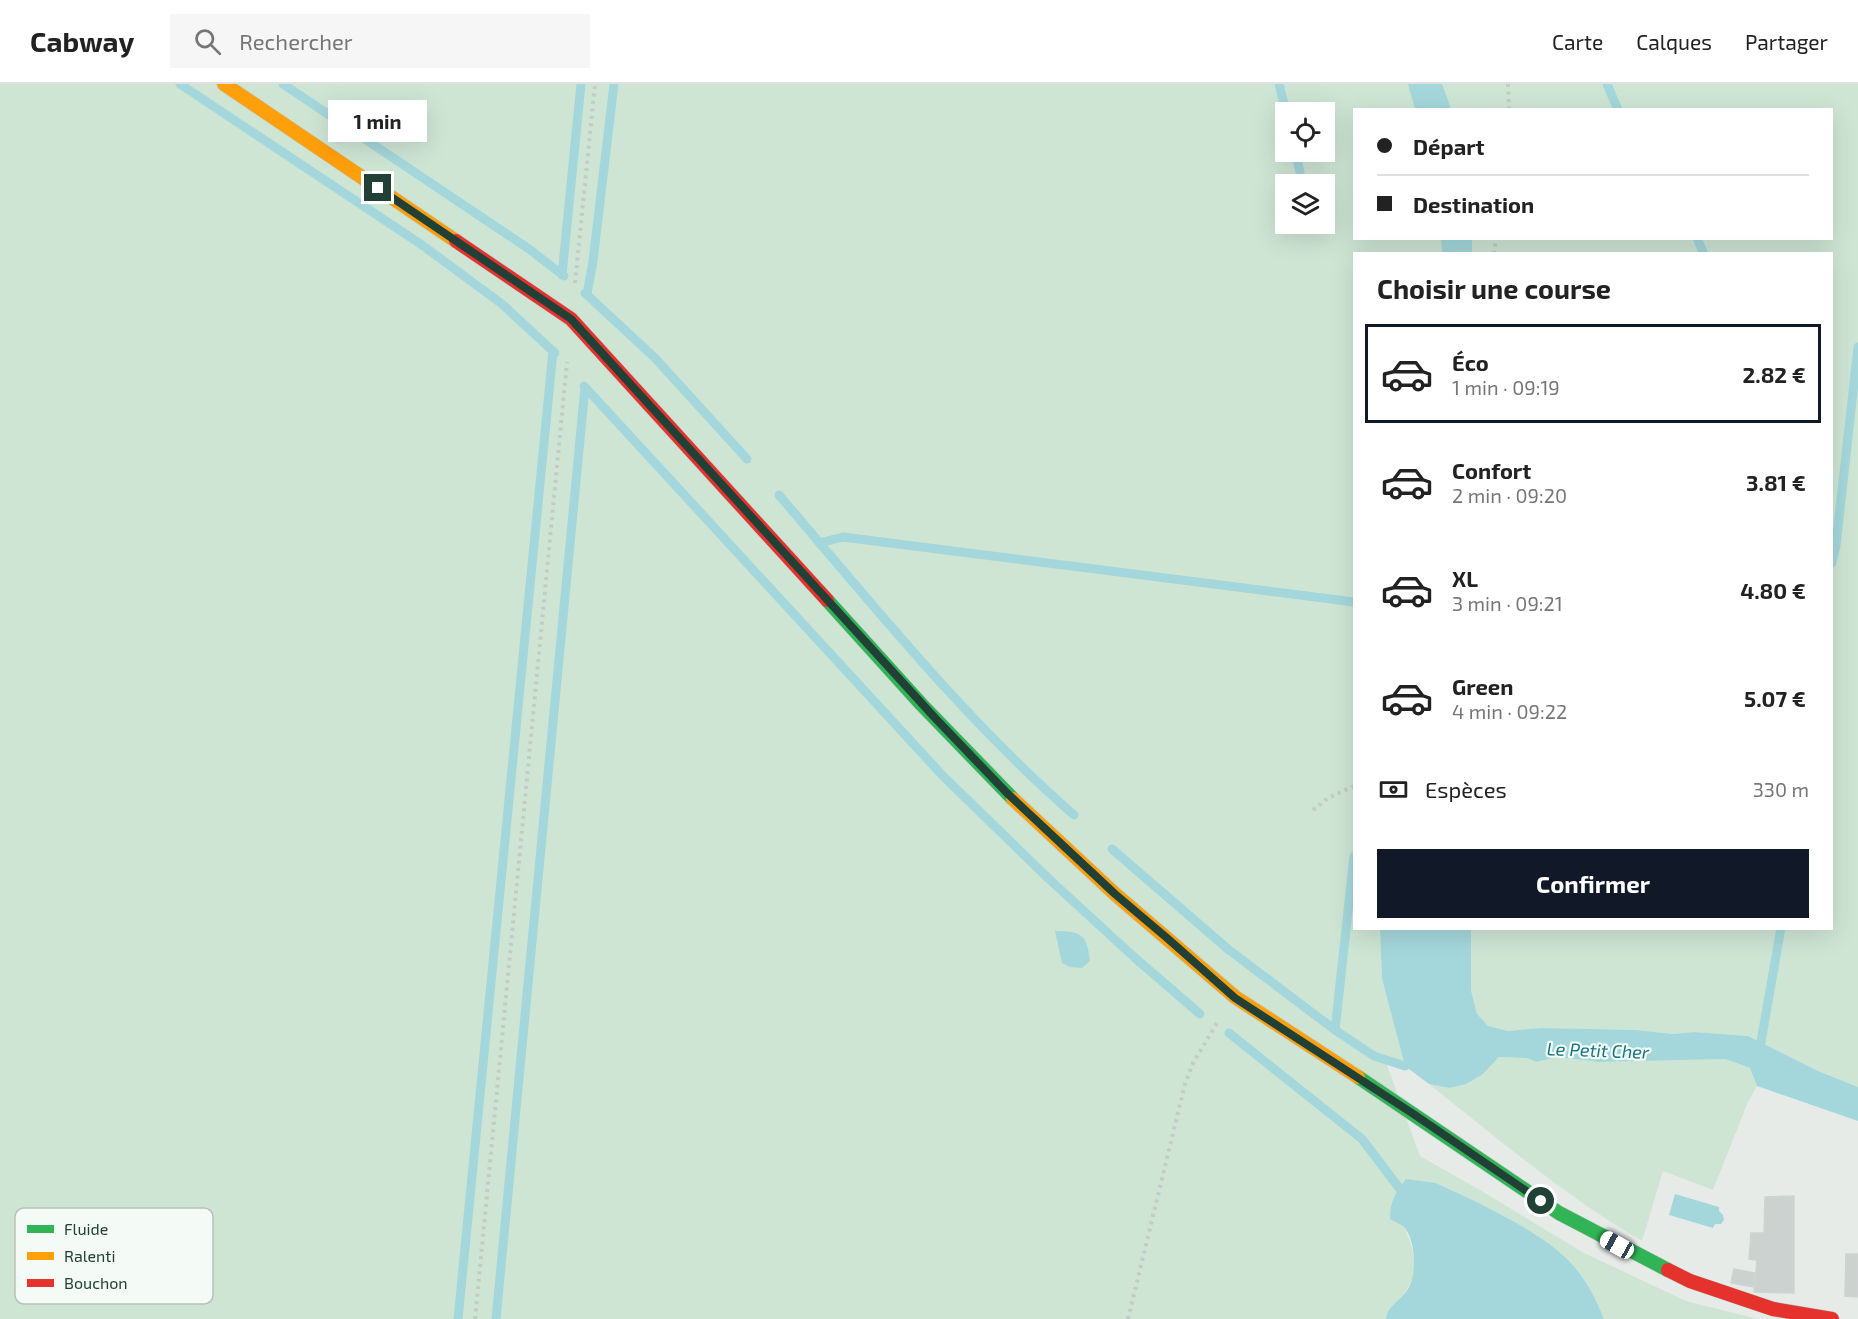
<!DOCTYPE html>
<html lang="fr">
<head>
<meta charset="utf-8">
<style>
	:root { --surface:#fff; --page:#f6f6f6; --text:#222; --muted:#767676; --line:#e0e0e0; --accent:#111827 }
	body { margin:0; font-family:"Exo 2",sans-serif; background:var(--page); color:var(--text); height:100vh; display:flex; flex-direction:column; font-size:22px; white-space:nowrap }
	* { box-sizing:border-box; margin:0 }
	p { font-size:20px; color:var(--muted) }
	.icon { flex:none; width:33px; height:33px; fill:none; stroke:currentColor; stroke-width:2; stroke-linecap:round; stroke-linejoin:round }
	.map { position:relative; flex:1; overflow:hidden }
	.side { position:absolute; left:1353px; top:168px; width:480px; height:678px; display:flex; flex-direction:column; background:var(--surface); border-radius:0px; box-shadow:0 6px 24px #0002 }
	.side>* { flex:none }
	.top-card { position:absolute; left:1353px; top:24px; width:480px; height:132px; border-radius:0px; box-shadow:0 6px 24px #0002; display:grid; align-content:center; height:132px; padding:0 24px; background:var(--surface) }
	.controls { position:absolute; left:1275px; top:18px; display:grid; gap:12px }
	.controls a { display:grid; place-items:center; width:60px; height:60px; border-radius:0px; background:var(--surface); box-shadow:0 6px 24px #0002; font-size:30px }
	.end { position:absolute; width:27px; height:27px; margin:-14px; border:8px solid #214136; background:#fff; box-shadow:0 0 0 3px #fff }
	.from { border-radius:50% }
	.bubble { position:absolute; height:42px; border-radius:0px; background:var(--surface); box-shadow:0 6px 24px #0002; font-size:20px; font-weight:700; line-height:42px; text-align:center }
	.car { position:absolute; width:18px; height:36px; margin:-18px -9px; border-radius:8px; box-shadow:0 0 4px 2px #0007; background:linear-gradient(#fff 24%,#345 0 40%,#fff 0 76%,#345 0 86%,#fff 0) }
	.top-card b { display:flex; align-items:center; gap:21px; height:57px; font-size:22px }
	.top-card b+b { border-top:2px solid var(--line) }
	.top-card i { width:15px; height:15px; background:var(--text) }
	ul { padding:0; list-style:none }
	li { display:flex; align-items:center; gap:18px; height:99px; margin:0 12px 9px; padding:0 12px; border:3px solid transparent; border-radius:0px }
	li div { flex:1 }
	li b { display:block; font-size:22px }
	li em { font-style:normal; font-weight:700 }
	li.active { border-color:var(--accent) }
	li>.icon { width:54px; height:54px; stroke-width:1.5 }
	h2 { padding:0 24px; font-size:27px; line-height:72px }
	.pay { display:flex; align-items:center; gap:15px; height:66px; padding:0 24px; font-size:22px }
	.pay p { margin-inline-start:auto }
	.action { display:flex; gap:12px; margin-top:auto; padding:12px 24px }
	.action a { flex:1; height:69px; border-radius:0px; background:var(--accent); color:#fff; font-size:24px; font-weight:700; line-height:69px; text-align:center }
	header { display:flex; align-items:center; gap:36px; box-sizing:border-box; height:84px; padding:0 30px; background:var(--surface); border-bottom:2px solid var(--line) }
	header strong { font-size:28px }
	nav { display:flex; gap:33px; margin-inline-start:auto; font-size:21px }
	.search { width:420px; height:54px; background:var(--page); display:flex; align-items:center; gap:15px; box-sizing:border-box; padding:0 21px; border-radius:0px; color:var(--muted); font-size:22px }
	.map>svg:first-child { display:block }
	.green { fill:#cee5d4; fill-rule:evenodd }
	.water { fill:#a4d7db }
	.lines { fill:none; stroke-linecap:round; stroke-linejoin:round }
	.stream { stroke:#a4d7db; stroke-width:9 }
	.building { fill:#ccd2d0; stroke:#ced4d1; stroke-width:1.5 }
	.fast-casing { stroke:#c1c9c5; stroke-width:15 }
	.slow-casing { stroke:#c1c9c5; stroke-width:15 }
	.jam-casing { stroke:#c1c9c5; stroke-width:15 }
	.path { stroke:#c2cbc6; stroke-width:4; stroke-dasharray:3 4.5; stroke-linecap:butt }
	.fast { stroke:#30b455; stroke-width:14 }
	.slow { stroke:#ff9f0a; stroke-width:14 }
	.jam { stroke:#e5322d; stroke-width:14 }
	.route { stroke:#214136; stroke-width:8 }
	.labels { text-anchor:middle; dominant-baseline:central; stroke-width:4.5; stroke-linejoin:round; paint-order:stroke }
	.water-label { font-size:18px; font-style:italic; fill:#167581; stroke:#f4faf6 }
	.key { fill:#f4faf6; stroke:#b5c2bc; stroke-width:1.5 }
	.key-label { font-size:16px; fill:#214136 }
</style>
</head>
<body>
<header>
<strong>Cabway</strong>
<div class="search"><svg class="icon" aria-label="search" viewBox="0 0 24 24"><circle cx="10" cy="10" r="6"/><path d="M15 15l6 6"/></svg>Rechercher</div>
<nav><a>Carte</a><a>Calques</a><a>Partager</a></nav>
</header>
<div class="map">
<svg width="1858" height="1235" viewBox="0 0 1858 1235">
	<rect width="100%" height="100%" fill="#e6ebe8"/>
	<path class="green" d="M0,0H1858V1003L1818,987L1748,952L1694,948L1673,950L1636,946L1541,944L1507,947L1488,942L1477,931L1471,906V845L1832,844V170H1354V844L1380,845L1382,895L1405,982L1383,970L1420,1072L1480,1106L1584,1169L1686,1217L1758,1235H1604C1596,1215 1586,1195 1571,1179C1542,1149 1476,1116 1436,1099L1404,1143C1415,1166 1420,1192 1402,1212C1395,1219 1387,1225 1386,1235H0ZM1354,26H1832V154H1354ZM1286,28H1324V68H1286ZM1286,100H1324V140H1286Z
		M1499,973L1527,974L1536,978L1558,973L1599,978L1725,975L1750,984L1757,1002L1748,1018L1713,1106L1663,1087L1642,1157C1565,1112 1498,1055 1429,1000L1449,1004L1483,990Z"/>
	<path class="water" d="M1408,0H1442L1451,25H1415Z
		M1441,155H1472V169H1442Z
		M1380,845H1471V906L1477,930L1488,942L1508,947L1541,944L1636,946L1673,950L1694,948L1748,952L1818,987L1858,1003V1037L1757,1002L1750,984L1725,975L1599,978L1558,973L1536,978L1527,974L1499,973L1483,990L1466,1000L1449,1004L1429,1000L1405,982L1382,895Z
		M1055,847C1081,847 1087,850 1090,877L1082,884L1070,883L1062,879Z
		M1406,1095L1436,1099L1449,1105C1485,1121 1545,1151 1571,1179C1586,1195 1596,1215 1604,1235H1386C1387,1222 1401,1216 1408,1205C1417,1191 1416,1154 1403,1142C1399,1140 1394,1137 1390,1135C1390,1118 1395,1109 1406,1095Z
		M1675,1110L1719,1123V1127L1723,1131L1724,1136L1721,1140H1715L1713,1144L1669,1131Z"/>
	<g class="lines">
		<path class="stream" d="M180,0L422,161L502,220L555,269
			M283,0L529,165L564,192
			M1279,0L1286,28
			M1607,0L1618,26
			M1295,68L1300,88
			M1697,154L1704,170
			M562,191L581,0
			M585,209L655,274L747,375
			M587,210L593,177L614,0
			M584,302L943,692L1049,795L1134,873L1200,930
			M779,411C873,521 965,636 1074,731
			M819,459L843,453L1354,518
			M1832,479L1836,461L1858,263
			M1112,765L1229,866L1335,946L1374,972L1405,982L1415,977
			M1335,946L1354,772
			M1229,949L1362,1055L1406,1113
			M1759,969L1781,844
			M458,1235L553,267
			M496,1235L585,303"/>
	</g>
	<path class="building" d="M1794,1112V1209L1754,1208L1757,1176L1749,1175L1751,1149H1764L1765,1113Z
		M1846,1170H1858V1213L1845,1212Z
		M1734,1185L1755,1189L1754,1203L1731,1199Z"/>
	<g class="lines">
		<defs>
			<path id="fast" d="M827,516L921,620L1013,715
				M1358,993L1559,1129L1668,1186"/>
			<path id="slow" d="M224,0L456,157
				M1013,715L1115,810L1235,913L1358,993"/>
			<path id="jam" d="M456,157L571,235L827,516
				M1668,1186L1690,1197L1773,1225L1832,1235"/>
		</defs>
		<use href="#fast" class="fast-casing"/>
		<use href="#slow" class="slow-casing"/>
		<use href="#jam" class="jam-casing"/>
		<path class="path" d="M1508,0L1509,26
			M1494,170L1496,154
			M575,199L595,0
			M1313,726L1328,714L1354,702
			M475,1235L567,278
			M1128,1235L1185,1000L1193,979L1217,939"/>
		<use href="#fast" class="fast"/>
		<use href="#slow" class="slow"/>
		<use href="#jam" class="jam"/>
	</g>
	<g class="lines">
		<path class="route" d="M378,104L571,235L936,635L1007,709L1115,810L1167,854L1235,914L1412,1029L1541,1117"/>
	</g>
	<g class="labels">
		<g class="water-label">
			<text transform="translate(1598 966) rotate(2)">Le Petit Cher</text>
		</g>
	</g>
	<rect x="15" y="1124" width="198" height="96" rx="9" class="key"/>
	<rect x="27" y="1141" width="27" height="8" fill="#30b455"/>
	<rect x="27" y="1168" width="27" height="8" fill="#ff9f0a"/>
	<rect x="27" y="1195" width="27" height="8" fill="#e5322d"/>
	<g class="key-label">
		<text x="64" y="1151">Fluide</text>
		<text x="64" y="1178">Ralenti</text>
		<text x="64" y="1205">Bouchon</text>
	</g>
</svg>
<div class="controls">
<a><svg class="icon" aria-label="locate" viewBox="0 0 24 24"><circle cx="12" cy="12" r="6"/><path d="M12 2v4M12 18v4M2 12h4M18 12h4"/></svg></a>
<a><svg class="icon" aria-label="layers" viewBox="0 0 24 24"><path d="M12 4l9 5-9 5-9-5zM3 14l9 5 9-5"/></svg></a>
</div>
<i class="end from" style="left:1541px;top:1117px"></i>
<i class="end" style="left:378px;top:104px"></i>
<div class="bubble" style="left:328px;top:16px;width:99px">1 min</div>
<i class="car" style="left:1617px;top:1161px;rotate:299deg"></i>
<div class="top-card">
<b><i class="from"></i>Départ</b>
<b><i></i>Destination</b>
</div>
<section class="side">
<h2>Choisir une course</h2>
<ul>
<li class="active"><svg class="icon" aria-label="car" viewBox="0 0 24 24"><path d="M5 17H2v-5l4-1 3-4h7l3 4 3 1v5h-3M9 17h6M6 11h13"/><circle cx="7" cy="17" r="2"/><circle cx="17" cy="17" r="2"/></svg><div><b>Éco</b><p>1 min · 09:19</p></div><em>2.82 €</em></li>
<li><svg class="icon" aria-label="car" viewBox="0 0 24 24"><path d="M5 17H2v-5l4-1 3-4h7l3 4 3 1v5h-3M9 17h6M6 11h13"/><circle cx="7" cy="17" r="2"/><circle cx="17" cy="17" r="2"/></svg><div><b>Confort</b><p>2 min · 09:20</p></div><em>3.81 €</em></li>
<li><svg class="icon" aria-label="car" viewBox="0 0 24 24"><path d="M5 17H2v-5l4-1 3-4h7l3 4 3 1v5h-3M9 17h6M6 11h13"/><circle cx="7" cy="17" r="2"/><circle cx="17" cy="17" r="2"/></svg><div><b>XL</b><p>3 min · 09:21</p></div><em>4.80 €</em></li>
<li><svg class="icon" aria-label="car" viewBox="0 0 24 24"><path d="M5 17H2v-5l4-1 3-4h7l3 4 3 1v5h-3M9 17h6M6 11h13"/><circle cx="7" cy="17" r="2"/><circle cx="17" cy="17" r="2"/></svg><div><b>Green</b><p>4 min · 09:22</p></div><em>5.07 €</em></li>
</ul>
<div class="pay"><svg class="icon" aria-label="cash" viewBox="0 0 24 24"><path d="M3 7h18v10H3z"/><circle cx="12" cy="12" r="2"/></svg>Espèces<p>330 m</p></div>
<div class="action"><a>Confirmer</a></div>
</section>
</div>
</body>
</html>
